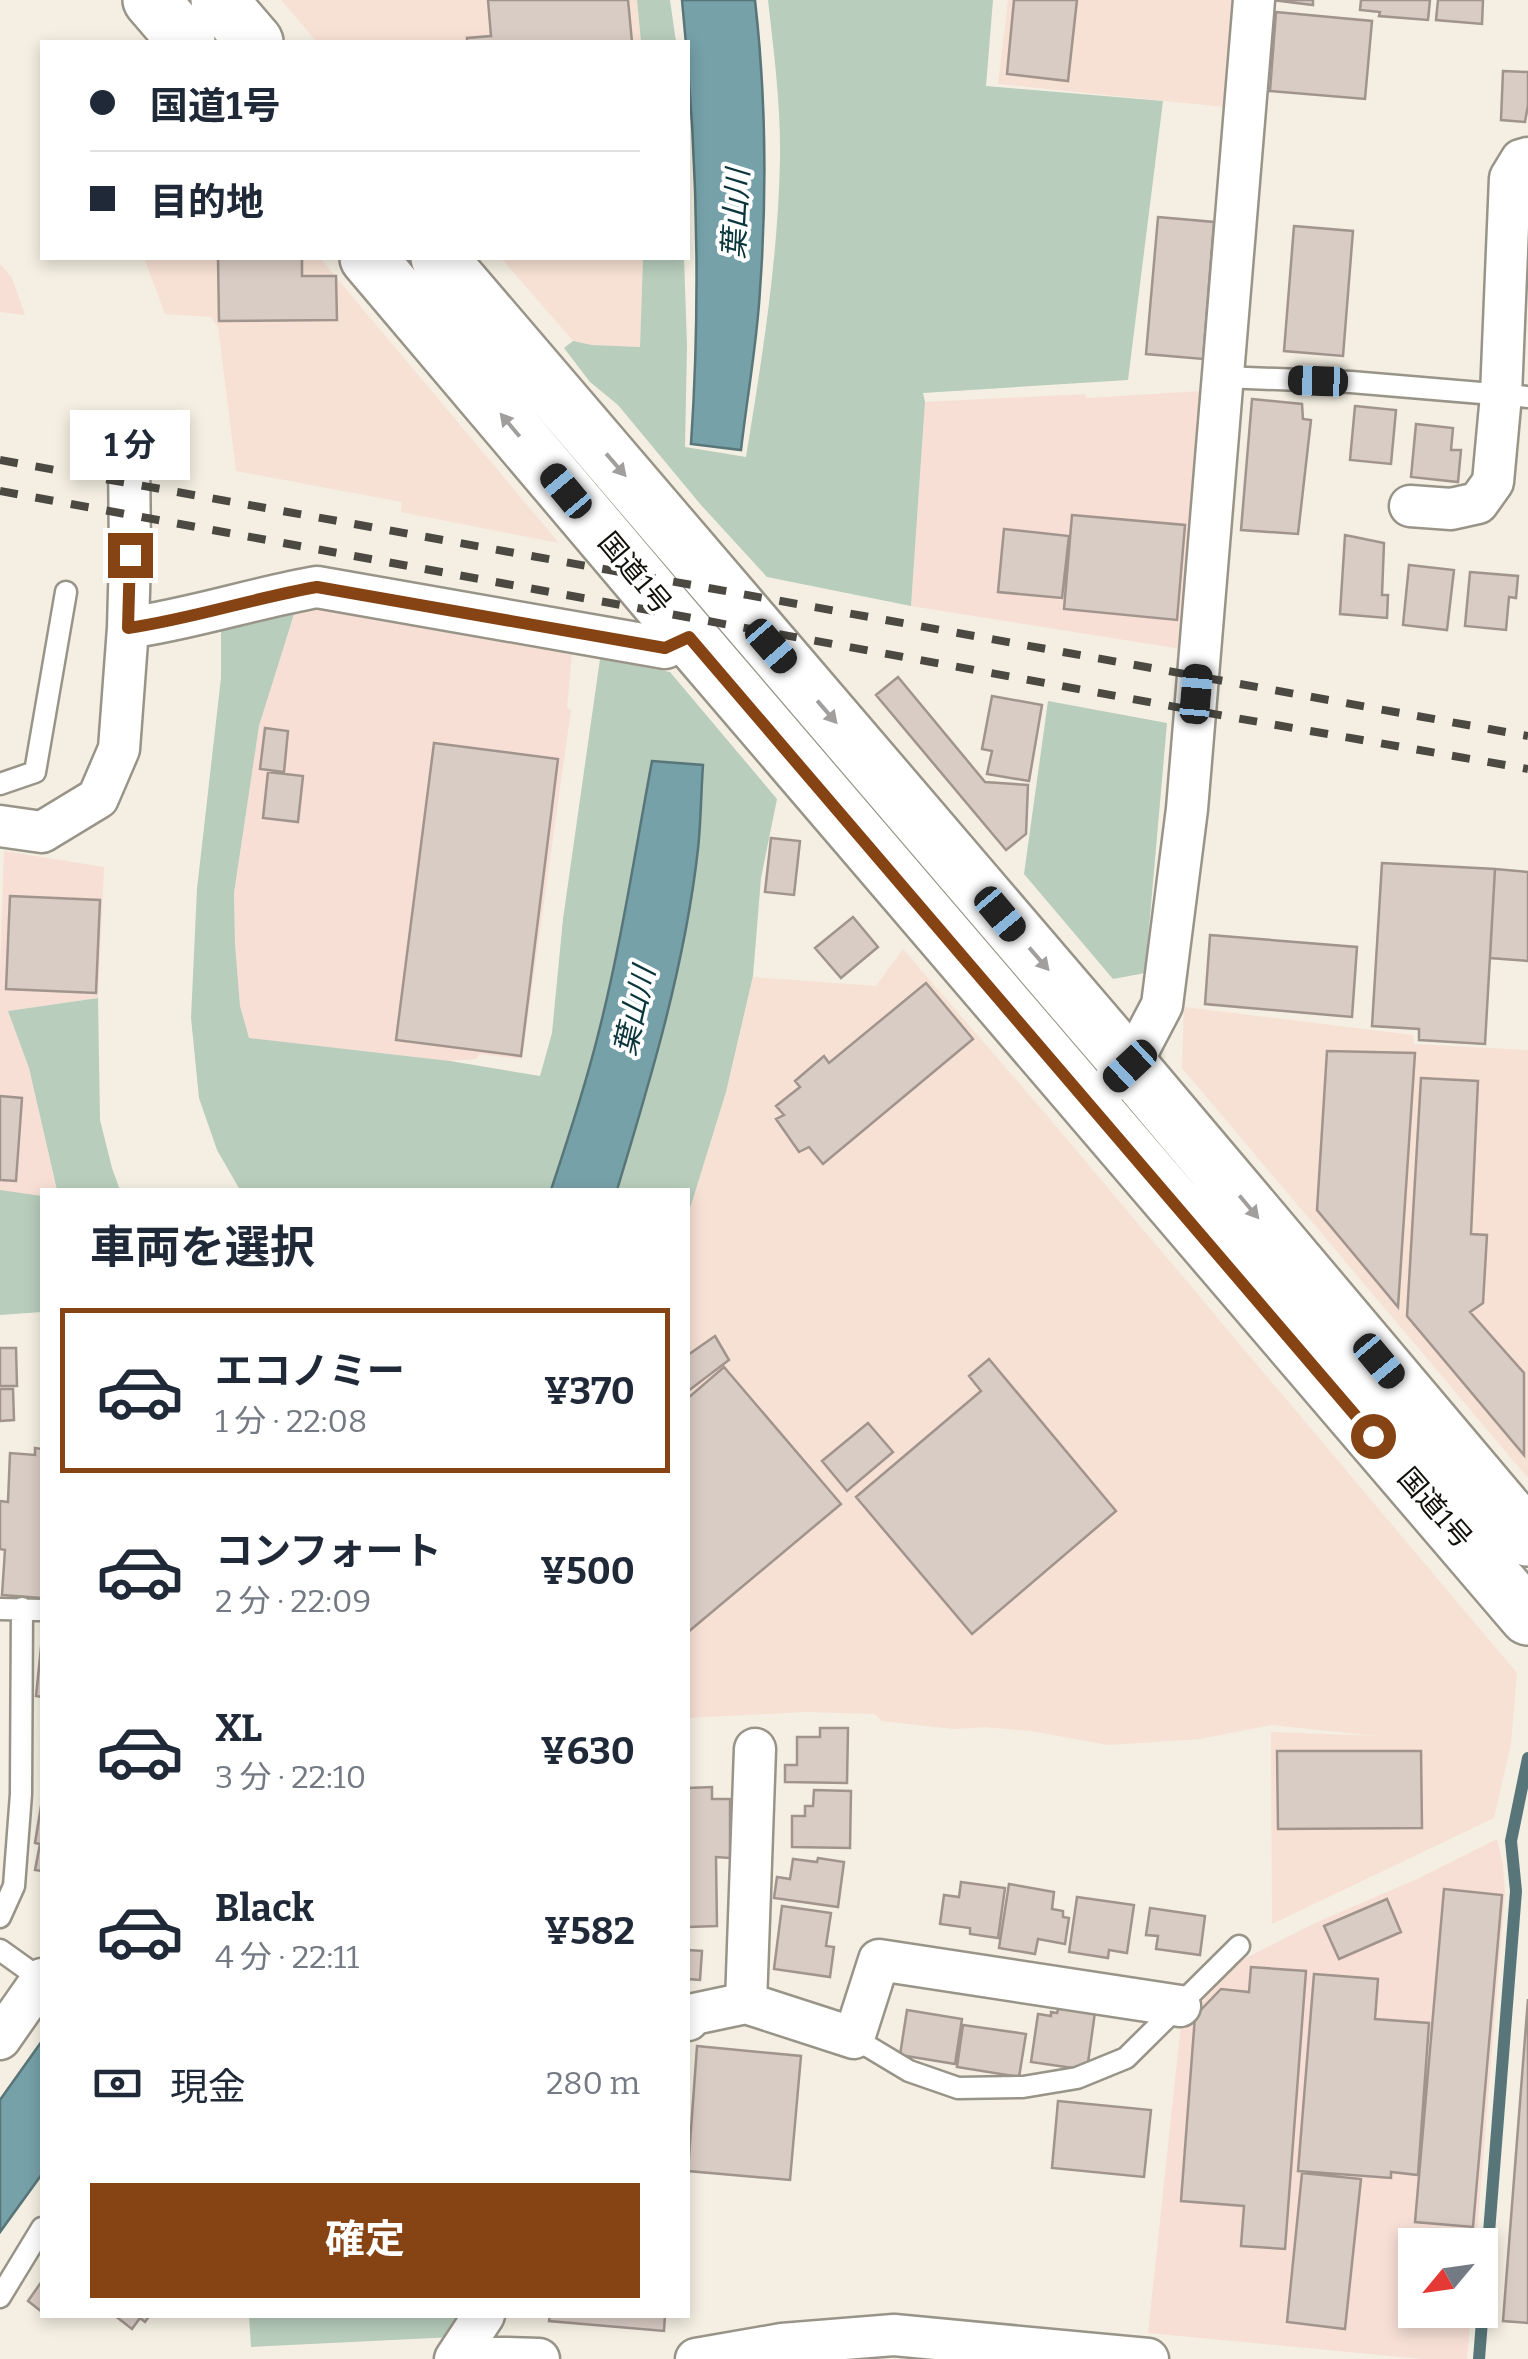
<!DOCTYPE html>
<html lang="ja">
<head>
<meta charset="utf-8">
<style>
	:root { --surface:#fff; --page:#f2f2f3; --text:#1f2937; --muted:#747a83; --line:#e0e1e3; --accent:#864313 }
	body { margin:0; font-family:Bitter,"Noto Sans JP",serif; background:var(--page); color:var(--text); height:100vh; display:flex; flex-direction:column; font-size:38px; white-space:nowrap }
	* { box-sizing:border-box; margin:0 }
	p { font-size:32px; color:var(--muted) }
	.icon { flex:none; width:55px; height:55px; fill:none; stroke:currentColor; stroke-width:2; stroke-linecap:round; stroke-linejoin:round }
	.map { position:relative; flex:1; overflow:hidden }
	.details { position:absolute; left:40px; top:1188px; width:650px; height:1130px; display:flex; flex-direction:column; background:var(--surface); border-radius:0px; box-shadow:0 5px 15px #0003 }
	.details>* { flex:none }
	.top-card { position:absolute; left:40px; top:40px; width:650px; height:220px; border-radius:0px; box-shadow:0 5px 15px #0003; display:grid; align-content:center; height:220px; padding:0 50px; background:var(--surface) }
	.needle { width:65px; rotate:241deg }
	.tools { position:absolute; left:1398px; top:2228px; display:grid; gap:20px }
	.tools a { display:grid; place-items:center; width:100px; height:100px; border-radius:0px; background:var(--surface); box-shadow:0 5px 15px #0003; font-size:50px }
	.end { position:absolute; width:45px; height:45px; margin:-22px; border:12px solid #864313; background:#fff; box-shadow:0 0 0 5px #fff }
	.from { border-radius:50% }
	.bubble { position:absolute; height:70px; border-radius:0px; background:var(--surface); box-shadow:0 5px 15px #0003; font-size:32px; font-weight:700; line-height:70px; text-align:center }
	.car { position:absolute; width:30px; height:60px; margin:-30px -15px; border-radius:12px; box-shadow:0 0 8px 2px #0007; background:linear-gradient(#222 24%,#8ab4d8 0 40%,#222 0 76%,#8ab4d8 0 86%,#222 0) }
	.top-card b { display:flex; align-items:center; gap:35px; height:95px; font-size:38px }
	.top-card b+b { border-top:2px solid var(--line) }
	.top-card i { width:25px; height:25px; background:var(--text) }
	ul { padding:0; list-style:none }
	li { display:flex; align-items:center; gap:30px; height:165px; margin:0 20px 15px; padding:0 30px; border:5px solid transparent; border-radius:0px }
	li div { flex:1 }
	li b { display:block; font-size:38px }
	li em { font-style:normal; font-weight:700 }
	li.on { border-color:var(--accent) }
	li>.icon { width:90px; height:90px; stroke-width:1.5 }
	h2 { padding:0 50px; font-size:45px; line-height:120px }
	.pay { display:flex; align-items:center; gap:25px; height:110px; padding:0 50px; font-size:38px }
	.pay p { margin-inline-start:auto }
	.button { display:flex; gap:20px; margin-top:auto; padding:20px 50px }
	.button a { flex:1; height:115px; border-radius:0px; background:var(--accent); color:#fff; font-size:40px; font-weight:700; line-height:115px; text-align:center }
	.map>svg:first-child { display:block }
	.commercial { fill:#f7e0d4 }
	.industrial { fill:#f7dfd5 }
	.green { fill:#b8cdbc }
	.water { fill:#76a1a8; stroke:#587679; stroke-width:2.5 }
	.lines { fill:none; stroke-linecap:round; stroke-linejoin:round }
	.stream { stroke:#587679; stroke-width:12 }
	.building { fill:#d9ccc4; stroke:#a0948d; stroke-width:2.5 }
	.lane-casing { stroke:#999488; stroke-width:25 }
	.street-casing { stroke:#999488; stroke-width:45 }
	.highway-casing { stroke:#999488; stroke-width:60 }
	.lane { stroke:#fff; stroke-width:20 }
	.street { stroke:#fff; stroke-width:40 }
	.highway { stroke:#fff; stroke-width:55 }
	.rail { stroke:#4b4942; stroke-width:8; stroke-dasharray:18 18; stroke-linecap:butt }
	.oneway { fill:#a09f9d }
	.route { stroke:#864313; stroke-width:12 }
	.labels { text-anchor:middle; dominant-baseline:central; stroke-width:8; stroke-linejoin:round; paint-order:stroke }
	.street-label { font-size:28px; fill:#11100b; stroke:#fff }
	.water-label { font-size:30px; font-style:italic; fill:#09353b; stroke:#fff }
</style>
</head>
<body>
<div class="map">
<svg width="1528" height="2359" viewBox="0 0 1528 2359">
	<rect width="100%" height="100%" fill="#f4efe2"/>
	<path class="commercial" d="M281,0H637L641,42H317Z
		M1008,0H1233L1225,107L998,84Z
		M144,258H320L559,543L401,512L402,502L236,471L218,327L211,317L165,314Z
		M501,258H643L640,347L592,345L573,341Z
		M903,949L1038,1105L1517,1673L1511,1744L1494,1818L1272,1924L1271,1732L1377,1736L1271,1725L1200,1739L1108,1745L1031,1731L984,1727L954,1729L882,1721L875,1714L805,1712L688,1718V1215L726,1092L753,977L876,986Z
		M1184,1007L1413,1035L1414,1044L1528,1050V1478L1182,1068Z"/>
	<path class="industrial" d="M0,264L12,278L25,315L0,312Z
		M1201,391L1181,649L911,606L925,402L1085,394L1087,398Z
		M307,608L572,654L567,708L571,710L522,1059L480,1054L476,1059L450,1061L248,1038L240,1006L235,944L234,893L259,726L295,611Z
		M4,851L104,867L98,998L8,1011L29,1068L57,1190H42V1196L0,1191V967Z
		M1497,1839L1503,1865L1505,1893L1476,2245H1415V2310H1471L1467,2359H1422L1148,2333L1181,2024L1228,1973L1246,1958L1313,1924L1417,1879Z"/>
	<path class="green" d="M637,0H670L676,42H641Z
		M768,0H993L986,86L1163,101L1128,380L923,393L925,402L911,606L767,577L701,505L618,405L590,382L564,348L573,341L592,345L640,347L643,258H684L687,345L685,447L746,457C762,359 778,260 780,160C781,107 774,53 768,0Z
		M295,611L259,726L234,893L235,944L240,1006L249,1038L450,1061L540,1076L552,1033L563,919L600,659L670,672L777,799L761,878L753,976L726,1092L688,1215V1190H617L648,1089L681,958L698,848L615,963L598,1036L568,1138L551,1190H240L217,1150L199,1098L191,1018L197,889L221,678V630L258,619Z
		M1048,701L1167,723L1145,973L1113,979L1024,874Z
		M98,998L100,1120L112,1168L120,1190H57L29,1068L8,1011Z
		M0,1190L42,1196V1312L0,1315Z
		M249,2315H466L454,2337L251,2347Z"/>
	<path class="water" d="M682,0H755C766,97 767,193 760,290C757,344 747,397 741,450L691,444C701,296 697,146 682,0Z
		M652,761L703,765C701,793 701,821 698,849C685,965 651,1078 617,1190H551C568,1139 585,1087 598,1035C621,945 635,852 652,761Z
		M42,2041V2174L0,2232V2100Z"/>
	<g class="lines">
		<path class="stream" d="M1479,2359L1516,1891L1511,1841L1528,1758"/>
	</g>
	<path class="building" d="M488,0H628L632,42H467V38L491,36Z
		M1014,0H1077L1068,81L1007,74Z
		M1272,0H1313V5Z
		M1361,0H1430L1428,20L1379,16L1380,12L1360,10Z
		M1438,0H1483L1482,24L1436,20Z
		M1276,12L1372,21L1365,99L1270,91Z
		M1503,71L1528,72V105L1525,122L1501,120Z
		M1158,217L1214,222L1203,359L1146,354Z
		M1294,226L1353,231L1343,356L1284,351Z
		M218,258H302V276H336L337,320L219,321Z
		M1252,399L1302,404L1303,419L1311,420L1298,534L1241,530Z
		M1355,406L1396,410L1391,464L1350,460Z
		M1416,424L1453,428L1451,450H1461L1458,482L1411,477Z
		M1072,515L1185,525L1177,620L1064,609Z
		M1004,529L1069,536L1062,598L998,592Z
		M1345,535L1384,543L1382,595H1388L1387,618L1340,614Z
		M1409,565L1454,570L1447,630L1403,625Z
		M1470,572L1518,576L1516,598L1509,597L1506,630L1465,626Z
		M898,677L985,782L1028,785L1026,834L1006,850L876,695Z
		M992,696L1042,705L1029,781L987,774L992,751L982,749Z
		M265,728L288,731L284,772L260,769Z
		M434,743L558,759L521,1056L396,1040Z
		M268,772L303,776L298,822L263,818Z
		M771,838L800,841L794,895L765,892Z
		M1382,863L1495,869L1485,1044L1419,1040V1029L1372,1026Z
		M1495,869L1528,872V961L1490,958Z
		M10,896L100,900L96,993L6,989Z
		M853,917L878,947L841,978L815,948Z
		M1210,935L1357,947L1352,1017L1205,1004Z
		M926,983L973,1039L823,1164L809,1147L799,1152L776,1119L784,1115L776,1106L800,1087L795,1081L824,1056L829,1063Z
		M1327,1051L1415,1053L1398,1307L1317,1210Z
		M1421,1078L1478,1081L1471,1234L1487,1235L1483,1303L1470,1312L1524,1373V1455L1407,1316Z
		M0,1096L22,1098L16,1181L0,1180Z
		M715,1336L729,1360L688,1391V1355Z
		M0,1348H16L17,1386H0Z
		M989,1359L1116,1511L972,1634L856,1497L981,1391L969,1376Z
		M724,1367L841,1504L688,1632V1398Z
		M0,1389H13L14,1420L0,1421Z
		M868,1423L893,1452L847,1491L822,1461Z
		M35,1448L42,1449V1598L2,1595L5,1550L0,1549V1501L8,1502L10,1453L35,1455Z
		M42,1638V1697L36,1696Z
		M820,1728H848L847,1783L785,1782V1765H797V1737H820Z
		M1277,1751H1421L1422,1828L1278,1829Z
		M712,1787V1799H730V1858L716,1857L717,1926L688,1927V1788Z
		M814,1790L851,1791L850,1848L792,1847V1816H805V1806H813Z
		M42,1800V1871L35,1870L40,1844L35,1843Z
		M818,1858L844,1862L838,1907L774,1898L777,1877L790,1879L793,1859L817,1862Z
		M961,1882L1005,1888L998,1938L970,1934V1928L940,1924L944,1895L959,1897Z
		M1009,1884L1054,1892L1052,1909L1063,1911V1917L1069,1918L1065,1944L1038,1939L1035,1954L999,1948Z
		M1444,1889L1502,1895L1473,2227L1415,2222Z
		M1077,1897L1134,1905L1127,1953L1109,1950L1108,1958L1069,1952Z
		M1387,1899L1401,1932L1339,1959L1324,1926Z
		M782,1906L831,1913L826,1946L834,1947L830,1977L774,1969Z
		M1150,1908L1205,1916L1200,1955L1156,1949L1158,1936L1146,1935Z
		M688,1950L702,1951L700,1980L688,1979Z
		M1251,1967L1306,1971L1285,2249L1241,2246L1244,2206L1181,2201L1195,2016L1221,1989L1249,1992Z
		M1314,1974L1378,1979L1375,2019L1429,2023L1418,2175L1391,2172V2178L1298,2171Z
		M1528,1999V2323L1503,2321Z
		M1059,2007L1095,2012L1087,2070L1031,2062L1038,2014L1051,2016V2012L1057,2013Z
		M907,2010L962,2019L955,2064L900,2055Z
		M963,2025L1026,2034L1019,2077L957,2067Z
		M697,2046L801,2056L790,2180L688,2171Z
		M1058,2101L1151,2110L1144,2177L1052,2168Z
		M1302,2173L1361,2179L1345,2329L1287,2322Z
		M42,2281V2312L28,2301Z
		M114,2315H150L145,2322L140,2318L132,2329Z
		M550,2315H665L664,2331L549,2321Z"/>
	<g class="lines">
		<defs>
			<path id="lane" d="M1222,377L1351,382L1528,397
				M0,784L35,772L66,592
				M0,1609L42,1610
				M0,1917L14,1886L21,1794L22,1608
				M0,1950L42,1980
				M854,2038L909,2071L958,2088L1023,2087L1077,2078L1126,2058L1239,1946
				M0,2297L42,2228"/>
			<path id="street" d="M1410,506L1451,509L1478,503L1493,482L1501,395L1510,178L1521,160L1528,158
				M128,628C192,619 254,598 317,587L665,648L689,637
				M0,826L42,832L98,798L119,749L128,628L130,555L129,454
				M1114,1081L1130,1066L1162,1005L1187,809L1254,0
				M746,2003L755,1749
				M688,2020L694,2014L746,2003L854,2038L879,1960L1180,2006
				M0,2039L42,1979
				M455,2359L484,2315
				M461,2359L473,2357L539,2359
				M696,2359L782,2344L894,2335L1148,2359"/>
			<path id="highway" d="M151,0L187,42
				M219,0L255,42
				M368,258L689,637L1528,1617
				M439,258L1130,1066L1528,1538"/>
		</defs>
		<use href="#lane" class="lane-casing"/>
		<use href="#street" class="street-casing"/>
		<use href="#highway" class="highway-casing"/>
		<use href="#lane" class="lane"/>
		<use href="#street" class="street"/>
		<use href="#highway" class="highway"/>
		<path class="rail" d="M0,460L1528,736
			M0,491L1236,718L1528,769"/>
	</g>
	<defs><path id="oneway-solid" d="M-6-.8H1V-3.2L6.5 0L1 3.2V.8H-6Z" transform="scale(2.5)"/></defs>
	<g class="oneway">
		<use href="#oneway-solid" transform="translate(510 425) rotate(-130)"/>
		<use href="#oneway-solid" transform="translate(616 465) rotate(49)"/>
		<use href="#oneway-solid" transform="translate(827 712) rotate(49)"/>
		<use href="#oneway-solid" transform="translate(1039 959) rotate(49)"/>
		<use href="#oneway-solid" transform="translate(1249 1207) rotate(50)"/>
	</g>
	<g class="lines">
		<path class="route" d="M130,555L128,628C192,619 253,598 317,587L665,648L689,637L1373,1436"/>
	</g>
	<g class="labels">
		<g class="street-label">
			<text transform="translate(635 573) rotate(50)">国道1号</text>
			<text transform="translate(1435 1508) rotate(49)">国道1号</text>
		</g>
		<g class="water-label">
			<text transform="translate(736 214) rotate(-87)">葉山川</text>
			<text transform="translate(635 1011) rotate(-77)">葉山川</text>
		</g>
	</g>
</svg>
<div class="tools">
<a><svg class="needle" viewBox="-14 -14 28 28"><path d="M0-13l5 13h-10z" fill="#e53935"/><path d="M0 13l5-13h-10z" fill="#747a83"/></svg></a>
</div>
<i class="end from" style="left:1373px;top:1436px"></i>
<i class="end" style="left:130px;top:555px"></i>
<div class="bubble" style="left:70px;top:410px;width:120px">1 分</div>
<i class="car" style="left:1318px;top:381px;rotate:272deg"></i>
<i class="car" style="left:566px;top:491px;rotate:320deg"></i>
<i class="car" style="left:771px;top:646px;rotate:139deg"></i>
<i class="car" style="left:1196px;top:694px;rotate:5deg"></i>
<i class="car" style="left:1000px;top:914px;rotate:140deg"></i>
<i class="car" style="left:1130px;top:1066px;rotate:227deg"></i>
<i class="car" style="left:1379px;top:1361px;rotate:140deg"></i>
<div class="top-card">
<b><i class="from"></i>国道1号</b>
<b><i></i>目的地</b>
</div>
<section class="details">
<h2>車両を選択</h2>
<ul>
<li class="on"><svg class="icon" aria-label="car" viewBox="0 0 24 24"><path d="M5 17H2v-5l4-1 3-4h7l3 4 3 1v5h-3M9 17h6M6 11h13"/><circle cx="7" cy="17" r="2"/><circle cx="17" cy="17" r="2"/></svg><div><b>エコノミー</b><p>1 分 · 22:08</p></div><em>¥370</em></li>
<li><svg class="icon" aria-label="car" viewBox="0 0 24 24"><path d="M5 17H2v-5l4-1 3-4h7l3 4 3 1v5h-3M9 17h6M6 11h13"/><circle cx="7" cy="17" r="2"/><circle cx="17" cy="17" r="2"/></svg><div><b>コンフォート</b><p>2 分 · 22:09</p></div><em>¥500</em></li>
<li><svg class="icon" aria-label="car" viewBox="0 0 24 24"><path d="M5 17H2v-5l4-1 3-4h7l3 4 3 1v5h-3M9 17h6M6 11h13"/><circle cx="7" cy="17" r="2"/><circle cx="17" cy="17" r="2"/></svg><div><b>XL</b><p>3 分 · 22:10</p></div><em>¥630</em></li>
<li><svg class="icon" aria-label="car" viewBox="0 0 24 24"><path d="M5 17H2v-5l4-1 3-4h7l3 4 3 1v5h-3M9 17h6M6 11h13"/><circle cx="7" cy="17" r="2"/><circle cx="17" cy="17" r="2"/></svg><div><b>Black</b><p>4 分 · 22:11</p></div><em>¥582</em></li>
</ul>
<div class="pay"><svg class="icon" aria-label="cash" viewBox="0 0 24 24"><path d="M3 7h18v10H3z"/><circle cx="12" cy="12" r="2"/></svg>現金<p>280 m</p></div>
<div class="button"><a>確定</a></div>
</section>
</div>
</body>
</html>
